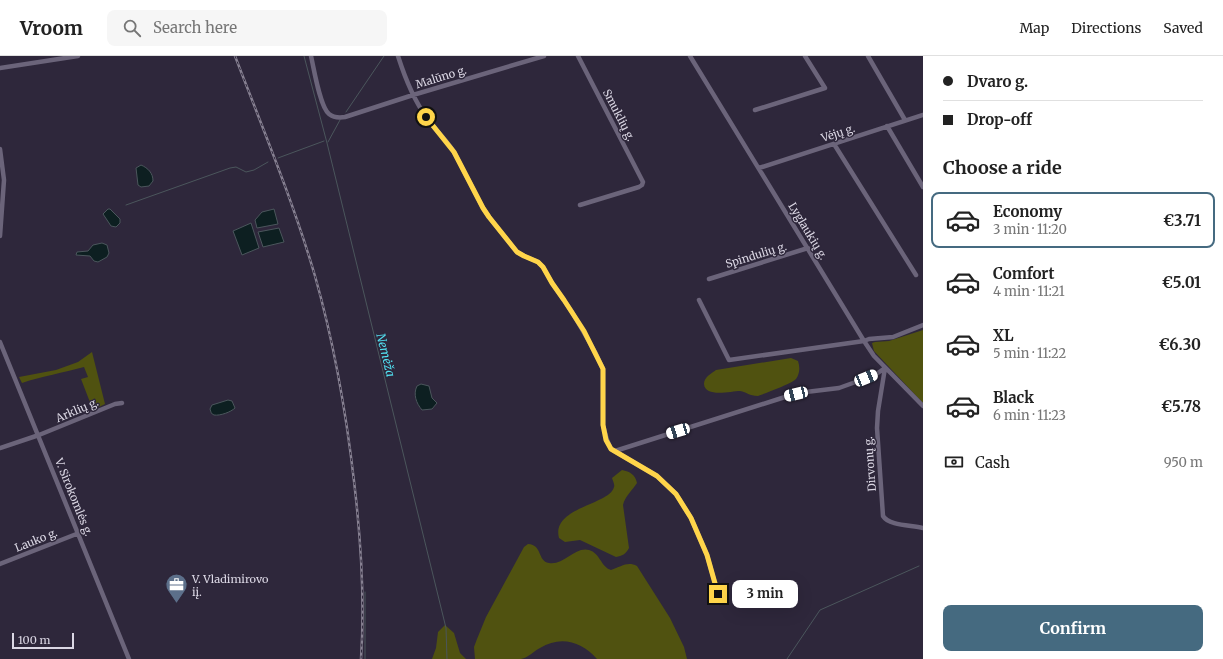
<!DOCTYPE html>
<html lang="en">
<head>
<meta charset="utf-8">
<style>
	:root { --surface:#fff; --page:#f6f6f6; --text:#222; --muted:#767676; --line:#e0e0e0; --accent:#456a80 }
	body { margin:0; font-family:Merriweather,serif; background:var(--page); color:var(--text); height:100vh; display:flex; flex-direction:column; font-size:15px; white-space:nowrap }
	* { box-sizing:border-box; margin:0 }
	p { font-size:13px; color:var(--muted) }
	.icon { flex:none; width:22px; height:22px; fill:none; stroke:currentColor; stroke-width:2; stroke-linecap:round; stroke-linejoin:round }
	.map { position:relative; flex:1; overflow:hidden }
	.details { display:flex; flex-direction:column; background:var(--surface); width:300px }
	.details>* { flex:none }
	.banner { display:grid; align-content:center; height:88px; padding:0 20px; background:var(--surface) }
	.scale { position:absolute; left:12px; bottom:10px; width:62px; box-sizing:border-box; padding-left:4px; border:2px solid #dbd7e4; border-top:0; font-size:11px; line-height:14px; white-space:nowrap; color:#dbd7e4; -webkit-text-stroke:3px #2e273b; paint-order:stroke }
	.end { position:absolute; width:18px; height:18px; margin:-9px; border:5px solid #ffd54a; background:#111; box-shadow:0 0 0 2px #111 }
	.from { border-radius:50% }
	.bubble { position:absolute; height:28px; border-radius:8px; background:var(--surface); box-shadow:0 4px 16px #0002; font-size:13px; font-weight:700; line-height:28px; text-align:center }
	.car { position:absolute; width:12px; height:24px; margin:-12px -6px; border-radius:5px; box-shadow:0 0 3px 1px #0007; background:linear-gradient(#fff 24%,#345 0 40%,#fff 0 76%,#345 0 86%,#fff 0) }
	.banner b { display:flex; align-items:center; gap:14px; height:38px; font-size:15px }
	.banner b+b { border-top:1px solid var(--line) }
	.banner i { width:10px; height:10px; background:var(--text) }
	ul { padding:0; list-style:none }
	li { display:flex; align-items:center; gap:12px; height:56px; margin:0 8px 6px; padding:0 12px; border:2px solid transparent; border-radius:8px }
	li div { flex:1 }
	li b { display:block; font-size:15px }
	li em { font-style:normal; font-weight:700 }
	li.selected { border-color:var(--accent) }
	li>.icon { width:36px; height:36px; stroke-width:1.5 }
	h2 { padding:0 20px; font-size:18px; line-height:48px }
	.pay { display:flex; align-items:center; gap:10px; height:44px; padding:0 20px; font-size:15px }
	.pay p { margin-inline-start:auto }
	.action { display:flex; gap:8px; margin-top:auto; padding:8px 20px }
	.action a { flex:1; height:46px; border-radius:8px; background:var(--accent); color:#fff; font-size:16px; font-weight:700; line-height:46px; text-align:center }
	header { display:flex; align-items:center; gap:24px; box-sizing:border-box; height:56px; padding:0 20px; background:var(--surface); border-bottom:1px solid var(--line) }
	header strong { font-size:19px }
	nav { display:flex; gap:22px; margin-inline-start:auto; font-size:14px }
	.search { width:280px; height:36px; background:var(--page); display:flex; align-items:center; gap:10px; box-sizing:border-box; padding:0 14px; border-radius:8px; color:var(--muted); font-size:15px }
	main { display:flex; flex:1; min-height:0 }
	.map>svg:first-child { display:block }
	.green { fill:#505210 }
	.water { fill:#0d1f21; stroke:#4b565c }
	.lines { fill:none; stroke-linecap:round; stroke-linejoin:round }
	.stream { stroke:#4b565c; stroke-width:1 }
	.street { stroke:#6b647a; stroke-width:4.5 }
	.rail-casing { stroke:#878192; stroke-width:2.5 }
	.rail { stroke:#2e273b; stroke-width:1; stroke-dasharray:3; stroke-linecap:butt }
	.route { stroke:#ffd54a; stroke-width:5 }
	.labels { text-anchor:middle; dominant-baseline:central; stroke-width:3; stroke-linejoin:round; paint-order:stroke }
	.street-label { font-size:11px; fill:#dbd7e4; stroke:#2e273b }
	.poi-label { font-size:11px; fill:#dbd7e4; stroke:#2e273b; text-anchor:start }
	.water-label { font-size:12px; font-style:italic; fill:#52e0f0; stroke:#2e273b }
</style>
</head>
<body>
<header>
<strong>Vroom</strong>
<div class="search"><svg class="icon" aria-label="search" viewBox="0 0 24 24"><circle cx="10" cy="10" r="6"/><path d="M15 15l6 6"/></svg>Search here</div>
<nav><a>Map</a><a>Directions</a><a>Saved</a></nav>
</header>
<main>
<div class="map">
<svg width="923" height="603" viewBox="0 0 923 603">
	<rect width="100%" height="100%" fill="#2e273b"/>
	<path class="green" d="M923,274V347L874,295L872,287L875,286L889,285Z
		M92,296L105,348L93,354L81,323L88,321L84,311C63,317 42,320 22,327L19,321L56,314L78,306Z
		M791,302L798,305C800,311 800,317 796,323C791,328 766,337 758,340C749,340 747,336 740,335C731,335 705,342 704,328C704,321 712,317 716,314Z
		M622,414C630,416 635,418 637,427C632,435 625,440 623,449L629,492C626,498 622,500 616,501L580,484L565,486L559,482C551,451 610,449 614,431C615,429 613,425 612,422Z
		M528,488C543,489 537,505 549,507C563,510 575,490 589,494C600,497 601,511 611,514C621,511 627,505 637,510L670,562L684,591L687,603H597C582,586 561,579 540,592C534,595 528,602 521,603C510,603 488,603 475,603L474,591L477,583L486,561L524,491Z
		M445,569L454,577L460,597L466,603H432L436,592L438,576Z"/>
	<path class="water" d="M141,109C148,112 153,117 153,125L149,130L141,131L138,129L136,112Z
		M108,153H110L120,163V167L116,171L111,170L103,158Z
		M274,153L278,168L257,172L255,164L262,156Z
		M251,167L259,192L242,199L233,175Z
		M279,172L284,186L263,191L258,176Z
		M102,187L107,189L109,197L107,201L98,206L94,205L90,200L76,199L77,196L88,195L93,189Z
		M421,328L429,330L432,342L437,347L432,353L422,354C416,347 413,338 417,330Z
		M228,344L232,345L235,352C231,356 220,360 214,359C211,358 211,356 210,353L212,349Z"/>
	<g class="lines">
		<path class="stream" d="M304,0L327,87L446,572L447,603
			M346,56L384,0
			M328,86L340,64
			M278,102L324,85
			M126,149L230,112L236,111L246,116L254,114L268,106
			M365,603V536
			M787,603L820,554L919,510"/>
		<path class="street" d="M311,0C314,13 320,51 329,58C334,62 339,62 345,61L413,39L544,0
			M398,0C405,22 413,43 427,62C435,74 446,83 454,96L483,152L489,161L517,196L524,200L538,206L543,211L552,227L572,256L595,296L603,313V369L607,384L611,393L657,420L676,438L691,462L707,499L718,538
			M578,0L643,126L642,129L639,131L580,149
			M690,0L864,285L874,300L923,350
			M868,0L905,64
			M0,12L78,0
			M755,54L825,32L805,0
			M887,70L923,131
			M834,88L916,219
			M0,93L4,124L0,180
			M759,112L923,59
			M709,223L808,192
			M699,244L729,304L864,285L869,283L893,281L923,269
			M0,286L129,603
			M885,312L878,355L877,372L883,460C889,470 912,469 923,472
			M0,392L39,379L115,348L122,347
			M615,395L785,341L806,336L839,332L875,319L885,312
			M0,508L79,477"/>
		<defs>
			<path id="rail" d="M235,0C263,73 293,145 315,220C334,287 346,356 354,425C361,484 365,544 361,603"/>
		</defs>
		<use href="#rail" class="rail-casing"/>
		<use href="#rail" class="rail"/>
	</g>
	<g class="lines">
		<path class="route" d="M426,61L454,96L483,152L489,161L517,196L524,200L538,206L543,211L552,227L564,244L584,275L603,313V369L606,384L611,393L657,420L676,438L691,462L707,499L718,538"/>
	</g>
	<defs>
		<symbol id="office-pin" viewBox="-11 -11 22 30"><path d="M0 17L-7.5 6A9.5 9.5 0 1 1 7.5 6Z" fill="#5c6f8a" stroke="#2e273b"/><path d="M-6-3h4V-5.5h4V-3h4V5H-6ZM-1-4.5V-3h2v-1.5ZM-6 0V1H6V0Z" fill="#fff"/></symbol>
	</defs>
	<g fill-rule="evenodd">
		<use href="#office-pin" x="164" y="516" width="25" height="34"/>
	</g>
	<g class="labels">
		<g class="street-label">
			<text transform="translate(441 21) rotate(-17)">Malūno g.</text>
			<text transform="translate(619 59) rotate(63)">Smuklių g.</text>
			<text transform="translate(838 77) rotate(-18)">Vėjų g.</text>
			<text transform="translate(808 175) rotate(59)">Lyglaukių g.</text>
			<text transform="translate(756 199) rotate(-17)">Spindulių g.</text>
			<text transform="translate(77 354) rotate(-23)">Arklių g.</text>
			<text transform="translate(870 408) rotate(-94)">Dirvonų g.</text>
			<text transform="translate(74 441) rotate(68)">V. Sirokomlės g.</text>
			<text transform="translate(36 484) rotate(-22)">Lauko g.</text>
		</g>
		<g class="poi-label">
			<text x="192" y="523">V. Vladimirovo<tspan x="192" dy="13">iį.</tspan></text>
		</g>
		<g class="water-label">
			<text transform="translate(386 299) rotate(76)">Nemėža</text>
		</g>
	</g>
</svg>
<div class="scale">100 m</div>
<i class="end from" style="left:426px;top:61px"></i>
<i class="end" style="left:718px;top:538px"></i>
<div class="bubble" style="left:732px;top:524px;width:66px">3 min</div>
<i class="car" style="left:866px;top:322px;rotate:68deg"></i>
<i class="car" style="left:796px;top:338px;rotate:257deg"></i>
<i class="car" style="left:678px;top:375px;rotate:253deg"></i>
</div>
<section class="details">
<div class="banner">
<b><i class="from"></i>Dvaro g.</b>
<b><i></i>Drop-off</b>
</div>
<h2>Choose a ride</h2>
<ul>
<li class="selected"><svg class="icon" aria-label="car" viewBox="0 0 24 24"><path d="M5 17H2v-5l4-1 3-4h7l3 4 3 1v5h-3M9 17h6M6 11h13"/><circle cx="7" cy="17" r="2"/><circle cx="17" cy="17" r="2"/></svg><div><b>Economy</b><p>3 min · 11:20</p></div><em>€3.71</em></li>
<li><svg class="icon" aria-label="car" viewBox="0 0 24 24"><path d="M5 17H2v-5l4-1 3-4h7l3 4 3 1v5h-3M9 17h6M6 11h13"/><circle cx="7" cy="17" r="2"/><circle cx="17" cy="17" r="2"/></svg><div><b>Comfort</b><p>4 min · 11:21</p></div><em>€5.01</em></li>
<li><svg class="icon" aria-label="car" viewBox="0 0 24 24"><path d="M5 17H2v-5l4-1 3-4h7l3 4 3 1v5h-3M9 17h6M6 11h13"/><circle cx="7" cy="17" r="2"/><circle cx="17" cy="17" r="2"/></svg><div><b>XL</b><p>5 min · 11:22</p></div><em>€6.30</em></li>
<li><svg class="icon" aria-label="car" viewBox="0 0 24 24"><path d="M5 17H2v-5l4-1 3-4h7l3 4 3 1v5h-3M9 17h6M6 11h13"/><circle cx="7" cy="17" r="2"/><circle cx="17" cy="17" r="2"/></svg><div><b>Black</b><p>6 min · 11:23</p></div><em>€5.78</em></li>
</ul>
<div class="pay"><svg class="icon" aria-label="cash" viewBox="0 0 24 24"><path d="M3 7h18v10H3z"/><circle cx="12" cy="12" r="2"/></svg>Cash<p>950 m</p></div>
<div class="action"><a>Confirm</a></div>
</section>
</main>
</body>
</html>
